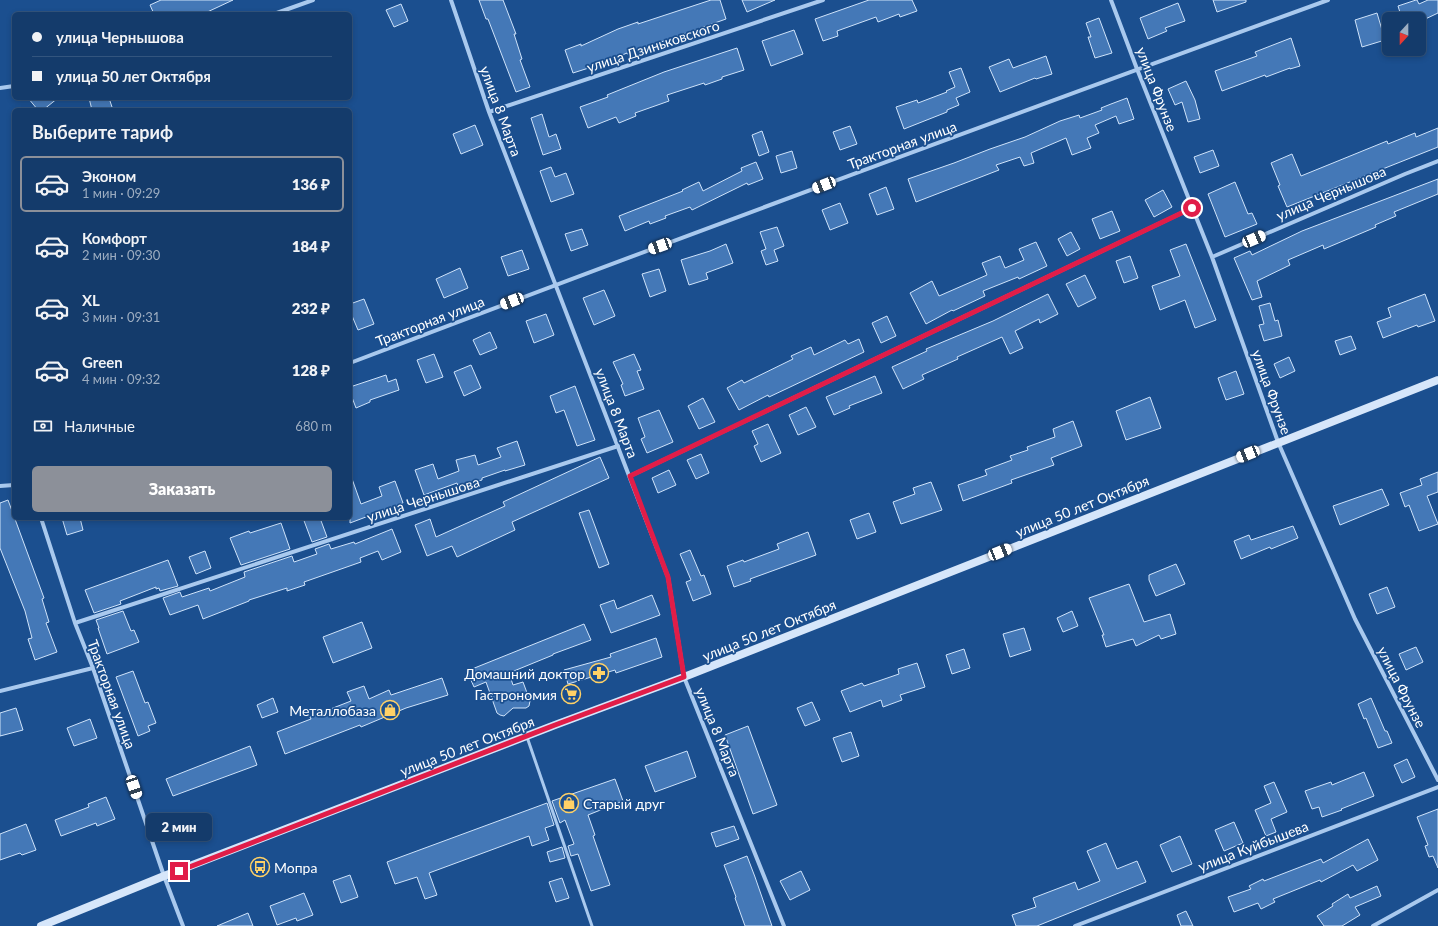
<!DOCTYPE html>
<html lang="ru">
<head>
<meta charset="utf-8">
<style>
	:root { --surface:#143b6b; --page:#1d4271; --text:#f1f3f6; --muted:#9dadc1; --line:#33557e; --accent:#8c9099 }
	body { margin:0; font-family:Lato,sans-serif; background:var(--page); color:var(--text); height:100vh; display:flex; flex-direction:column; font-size:15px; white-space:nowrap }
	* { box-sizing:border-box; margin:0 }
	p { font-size:13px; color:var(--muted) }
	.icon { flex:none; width:22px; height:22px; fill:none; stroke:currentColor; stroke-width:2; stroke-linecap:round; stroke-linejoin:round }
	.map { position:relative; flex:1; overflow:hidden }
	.details { position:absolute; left:12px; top:108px; width:340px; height:412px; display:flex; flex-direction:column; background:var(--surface); border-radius:6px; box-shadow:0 2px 6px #0003,0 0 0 1px var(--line) }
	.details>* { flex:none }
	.hud { position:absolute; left:12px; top:12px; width:340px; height:88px; border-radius:6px; box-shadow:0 2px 6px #0003,0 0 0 1px var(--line); display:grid; align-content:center; height:88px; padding:0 20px; background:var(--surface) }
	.needle { width:26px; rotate:201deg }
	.fabs { position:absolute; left:1382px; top:12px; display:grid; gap:8px }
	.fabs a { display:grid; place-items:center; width:44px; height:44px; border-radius:6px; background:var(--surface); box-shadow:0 2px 6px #0003,0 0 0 1px var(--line); font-size:20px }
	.end { position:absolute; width:18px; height:18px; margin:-9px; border:5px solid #e11d48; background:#fff; box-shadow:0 0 0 2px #fff }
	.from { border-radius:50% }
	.bubble { position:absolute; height:28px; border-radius:6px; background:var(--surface); box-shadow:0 2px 6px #0003,0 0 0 1px var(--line); font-size:13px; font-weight:800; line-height:28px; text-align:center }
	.car { position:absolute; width:12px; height:24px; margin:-12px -6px; border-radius:5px; box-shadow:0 0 3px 1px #0007; background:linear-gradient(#fff 24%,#345 0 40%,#fff 0 76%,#345 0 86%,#fff 0) }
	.hud b { display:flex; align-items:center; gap:14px; height:38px; font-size:15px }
	.hud b+b { border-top:1px solid var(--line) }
	.hud i { width:10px; height:10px; background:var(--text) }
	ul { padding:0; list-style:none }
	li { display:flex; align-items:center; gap:12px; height:56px; margin:0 8px 6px; padding:0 12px; border:2px solid transparent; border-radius:6px }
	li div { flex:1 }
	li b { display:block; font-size:15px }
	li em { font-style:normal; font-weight:800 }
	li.selected { border-color:var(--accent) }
	li>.icon { width:36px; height:36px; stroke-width:1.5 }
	h2 { padding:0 20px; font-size:18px; line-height:48px }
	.pay { display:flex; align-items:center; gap:10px; height:44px; padding:0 20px; font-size:15px }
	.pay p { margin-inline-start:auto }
	.action { display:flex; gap:8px; margin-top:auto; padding:8px 20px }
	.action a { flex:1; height:46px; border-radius:6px; background:var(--accent); color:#fff; font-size:16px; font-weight:800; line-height:46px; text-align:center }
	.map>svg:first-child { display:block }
	.building { fill:#4478b7; stroke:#cfe3fa }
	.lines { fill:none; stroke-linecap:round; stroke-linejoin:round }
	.service { stroke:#a9c9ee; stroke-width:3 }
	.minor { stroke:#a9c9ee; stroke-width:4 }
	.secondary { stroke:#d6e6fa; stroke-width:8 }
	.route { stroke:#e11d48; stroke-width:5 }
	.labels { text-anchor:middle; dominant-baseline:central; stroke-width:3.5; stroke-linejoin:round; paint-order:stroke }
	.street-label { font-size:14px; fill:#fff; stroke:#1b4f8f }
	.poi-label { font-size:14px; fill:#fff; stroke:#1b4f8f; text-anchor:end }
</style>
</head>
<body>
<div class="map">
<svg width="1438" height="926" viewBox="0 0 1438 926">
	<rect width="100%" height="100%" fill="#1b4f8f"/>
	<path class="building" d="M161,0H233L203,14H154L150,5Z
		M479,0H503L516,34H514L522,59L520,60L530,87L516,92L488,19H486Z
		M711,0H720L726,19L627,54V53L598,65L573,73L565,50L581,44V46L618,29L638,22V24Z
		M742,0H775L747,12Z
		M869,0H912L917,11L900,17L899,14L878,22L876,17L837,31L838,36L823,41L815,19Z
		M1213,0H1246V2L1217,12Z
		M1416,0H1417L1419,4L1428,0H1438V13L1419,22V19H1402L1398,6Z
		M1178,3L1185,21L1165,28L1167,31L1148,39L1140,18Z
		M401,4L408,21L394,27L386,10Z
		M1377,13L1385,40L1362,47L1355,20Z
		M1099,18L1112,53L1095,58L1088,37H1091L1086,23Z
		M794,30L803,54L771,66L762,41Z
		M1291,38L1300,66L1290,69V68L1266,77L1265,75L1222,91L1215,71L1257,56L1255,52Z
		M737,48L744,70L722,77V79L705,85L704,83L667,95L669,101L635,113L636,116L619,123L616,117L588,128L580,107L608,97L607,95L664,72Z
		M1046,56L1052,74L1036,79L1035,78L1000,92L989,67L1009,59L1013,68Z
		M961,68L970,92L956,98L959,105L947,110V112L904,129L896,107L917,100L918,103L947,92L946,91L955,87L949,72Z
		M1186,81L1195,100L1200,119L1188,122L1182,102L1175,105L1168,89Z
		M28,98H58L43,110H38Z
		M89,98H109L113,110H92Z
		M1127,98L1134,119L1119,124L1116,116L1095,125L1099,133L1087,138L1091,148L1072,155L1066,138L1031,153L1034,163L1024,166L1020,157L996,165L999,170L916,202L908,179L954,163L990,149L1025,137L1060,121L1079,115L1080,118L1102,110L1101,108L1111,104Z
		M542,114L549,137L556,134L561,149L543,155L531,118Z
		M475,125L483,145L461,154L453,134Z
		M850,126L857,144L840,150L833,132Z
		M1438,128V147L1287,207L1278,186L1280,185L1271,163L1292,154L1301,176L1387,141L1388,144L1415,133L1416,137Z
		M762,131L769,152L759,156L752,135Z
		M1213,150L1219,166L1200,173L1194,157Z
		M792,151L797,168L781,173L776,156Z
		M756,162L763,179L748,185L747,183L692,210L690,207L665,216L666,218L650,224L649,221L625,231L619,216L683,191L682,190L699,182L703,191L742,171L741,168Z
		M551,167L555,177L566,173L574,194L551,202L540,171Z
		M1438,179V194L1394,212L1396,216L1375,225L1376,227L1324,249L1323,245L1288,260L1290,265L1257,281L1262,297L1252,300L1234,258L1250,251L1252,255L1302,231Z
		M1235,182L1248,214L1252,213L1257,224L1225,237L1208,194Z
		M886,187L894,209L877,215L869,194Z
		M1163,190L1172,207L1154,217L1145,200Z
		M840,203L848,223L830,230L822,210Z
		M1112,211L1120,231L1100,239L1092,219Z
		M777,227L784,246L774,250L778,261L766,265L761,251L766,249L760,232Z
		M582,229L588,245L571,251L565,234Z
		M1071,232L1080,249L1067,256L1058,239Z
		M1036,242L1047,266L1019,279L1018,277L983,291L985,296L953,311L952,310L926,324L910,293L932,281L939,296L987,275L982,263L1000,256L1005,268L1024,260L1019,249Z
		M726,244L733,263L706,273L708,279L689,285L681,260L710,251Z
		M1186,244L1216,320L1195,328L1185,300L1160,310L1152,286L1180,276L1170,250Z
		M522,250L529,269L508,276L501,257Z
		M1130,256L1138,278L1124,283L1116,261Z
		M460,268L468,288L444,298L436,279Z
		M659,269L666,291L650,297L642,274Z
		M1085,275L1096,298L1078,307L1066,284Z
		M604,290L615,316L594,325L583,298Z
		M1048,294L1058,314L1040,323L1039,319L1015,331L1023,348L1010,354L1002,337L957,357L958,359L922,375L924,379L903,389L892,367L927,351L926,349L993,321Z
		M1425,294L1435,321L1418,327L1417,325L1383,338L1377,322L1391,317L1388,308Z
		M364,299L374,324L358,330L350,311V304Z
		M1270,303L1275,321L1278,320L1282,336L1264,341L1259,325L1264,324L1259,306Z
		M546,314L554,335L534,343L526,321Z
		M887,316L896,336L881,343L872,323Z
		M490,332L497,348L480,355L473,340Z
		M1351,336L1356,349L1340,355L1335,341Z
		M859,339L864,352L769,397L768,395L739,410L727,388L742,380L744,383L793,359L791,356L811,347L814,355L845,340L848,344Z
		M434,354L443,377L426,383L417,360Z
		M634,354L641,370L637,371L644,389L625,396L621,385L623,384L613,362Z
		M1289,357L1295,371L1280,378L1274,364Z
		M471,365L481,388L464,396L454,372Z
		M1236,371L1244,394L1226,400L1218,378Z
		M386,375L388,382L396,379L399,390L370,400V402L356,408L350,392V387Z
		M875,376L882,393L849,406L850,408L834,415L826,397Z
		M575,386L595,440L577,446L564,410L556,413L550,396Z
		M1150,397L1161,428L1126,440L1116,411Z
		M703,398L715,422L699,429L688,406Z
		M806,407L816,427L798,435L789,415Z
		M659,410L673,442L647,453L641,439L645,437L638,418Z
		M1073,421L1082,446L1051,458L1054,465L1011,480L1012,483L963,501L958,485L987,475L985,470L1012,460L1010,456L1028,450L1027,447L1055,437L1053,429Z
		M768,424L781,453L761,462L754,446L758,444L752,431Z
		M517,441L525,465L505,471V470L482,478V480L463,485L458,486L457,483L424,495L415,470L433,464L438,479L459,471L456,460L475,455L478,465L501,457L497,448Z
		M701,454L709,473L696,479L687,460Z
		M600,457L609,478L512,522L515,530L457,557L452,546L427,556L415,525L430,519L436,537L505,506L503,502Z
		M669,470L676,485L658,493L652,478Z
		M1438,472V492L1427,496L1438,524L1419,531L1409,505L1405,507L1400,493L1422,485L1420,479Z
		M350,476H351L361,504L382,496L379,487L395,481L403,503L350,523Z
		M931,482L942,510L901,524L893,502L915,494L913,488Z
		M1382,489L1389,505L1340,525L1333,506Z
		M8,500L44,598L42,599L49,622L46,623L57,652L35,660L28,639L32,638L25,611L0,548V503Z
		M589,510L609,564L599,568L579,513Z
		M869,513L876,532L857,539L850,520Z
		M62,518H80L83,530L67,535Z
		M303,518H320L327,537L312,542Z
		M281,523L290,549L241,565L230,538L249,531L250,533Z
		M1293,526L1298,538L1271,549L1270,547L1241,559L1234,541L1249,535L1251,540Z
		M392,529L401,552L382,560L378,551L360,558L361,562L304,582L305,585L287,591V588L249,600V601L203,619L198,605L170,615L163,598L180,592L182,597L209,588L210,591L245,577L244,572L292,556L294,562L297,561L317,554L315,549L329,544L331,549L354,542L355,544Z
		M808,532L816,555L750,579L751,581L734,587L727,566L743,560L744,562L779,549L777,544Z
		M690,550L701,576L704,575L711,594L693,601L686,582L691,580L680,554Z
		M205,551L211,568L196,574L189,557Z
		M168,560L178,586L160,591L159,588L156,589V587L120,601L121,604L94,613L85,590Z
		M1176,564L1185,584L1156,596L1149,580V575Z
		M1129,584L1144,622L1170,614L1176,634L1161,639L1159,635L1136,646L1133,639L1106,647L1102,635H1104L1089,598Z
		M1387,587L1395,607L1377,614L1369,594Z
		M652,595L660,615L611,633L600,605L614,600L617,609Z
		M123,611L131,631L134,630L139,642L107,654L98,628H99L96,620Z
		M1072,611L1078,626L1063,632L1057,618Z
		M362,622L372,648L333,663L323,637Z
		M584,624L591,640L553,654V655L509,673L513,685L523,682L530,701L529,706L526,708H513L504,716L500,715L497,713L486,682L474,687L467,671Z
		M1024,628L1031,650L1010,657L1003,634Z
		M656,638L662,657L616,673L615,670L568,684L564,670L611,657L610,654Z
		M1416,647L1423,662L1406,670L1399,654Z
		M964,649L970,668L952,674L946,655Z
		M917,663L925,687L900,695L902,700L883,707L881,700L850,712L841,691L862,683L864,686L899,674L898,669Z
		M133,671L145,703L148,702L156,723L148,726L150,731L138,736L116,677Z
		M442,678L448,695L406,708L361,727L360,725L285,754L277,732L311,719L310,717L351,701L347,692L364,686L369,699L389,690L391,695Z
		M273,698L278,712L262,718L257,705Z
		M1371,698L1385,731H1387L1392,743L1378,748L1366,718L1364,719L1358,704Z
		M812,702L820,720L805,726L797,708Z
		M16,708L23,730L0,736V713Z
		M90,719L97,738L74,746L67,728Z
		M748,726L777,805L753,814L725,735Z
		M851,732L859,756L842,762L833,738Z
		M250,746L257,765L173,796L166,779Z
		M687,751L696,777L655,792L645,766Z
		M1407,759L1415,777L1402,783L1394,765Z
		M1364,772L1374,796L1341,809L1342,810L1322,817L1319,807L1312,809L1305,791L1331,782L1332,785Z
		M615,779L623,801L588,815L595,835L593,836L610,885L591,891L578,854L571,856L568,846L574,844L565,820L560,823L552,801Z
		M1274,782L1287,812L1271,819L1276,832L1266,836L1255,810L1271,803L1264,786Z
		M106,797L115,819L97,826L96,823L61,836L55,820L89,807L88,804Z
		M547,803L554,825L545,828L549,840L532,846L529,836L429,873L437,895L425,899L417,877L395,884L387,862Z
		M1438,809V868L1433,856L1429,857L1425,846L1428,845L1417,817Z
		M1234,822L1243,843L1224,851L1215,830Z
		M26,824L36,850L22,855L20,853L0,860V834Z
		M734,826L739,839L716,847L711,833Z
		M1180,836L1192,864L1172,872L1160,845Z
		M1368,839L1378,860L1357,871L1353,865L1321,882L1320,880L1273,899L1275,902L1261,909L1258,903L1234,912L1228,897L1251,889L1249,886L1263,879L1264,881L1321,859L1323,863Z
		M1106,843L1117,869L1137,861L1146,882L1037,926H1016L1012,915L1036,907L1033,898L1075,882L1078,890L1100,881L1087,851Z
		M562,847L565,858L550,862L547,852Z
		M747,856L755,877L772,926H745L735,898L736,897L724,865Z
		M801,871L810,890L790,900L780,881Z
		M350,875L358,897L341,903L333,881Z
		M562,878L569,898L556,902L549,882Z
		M1377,886L1381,896L1355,907L1360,915L1342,926H1324L1317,916L1333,906L1332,904L1348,894L1350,898Z
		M304,893L313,915L297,921L296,918L277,925L270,906Z
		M1186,911L1193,926H1181L1177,915Z
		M248,913L253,926H217Z"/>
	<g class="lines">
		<path class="service" d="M527,737L592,926"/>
		<path class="minor" d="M451,0L489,112L668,577L684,677L784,926
			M1111,0L1137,69L1212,257L1278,442L1355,619L1438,780
			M274,14L313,0
			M0,88L14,86
			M489,112L823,0
			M1212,257L1405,174L1438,161
			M350,363C675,239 1001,119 1328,0
			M630,476L1192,208
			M0,486L14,485
			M41,518L75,623L93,668L164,876L183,926
			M75,623L618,446
			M0,691L93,668
			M1075,926L1438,787
			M1373,926L1438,890"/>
		<path class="secondary" d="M41,926L164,876L555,725L684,677L1438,380"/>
	</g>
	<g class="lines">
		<path class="route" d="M179,871L555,725L684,677L668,577L630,476L1192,208"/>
	</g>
	<defs>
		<symbol id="pharmacy-ring" viewBox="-11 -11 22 22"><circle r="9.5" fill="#1b4f8f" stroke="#ffd166" stroke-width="1.5"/><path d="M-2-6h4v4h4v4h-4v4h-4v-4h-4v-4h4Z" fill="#ffd166"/></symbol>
		<symbol id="supermarket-ring" viewBox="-11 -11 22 22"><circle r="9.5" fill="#1b4f8f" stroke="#ffd166" stroke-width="1.5"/><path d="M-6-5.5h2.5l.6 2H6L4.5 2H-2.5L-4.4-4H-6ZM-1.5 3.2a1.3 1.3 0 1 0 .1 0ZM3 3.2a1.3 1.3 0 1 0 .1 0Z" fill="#ffd166"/></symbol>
		<symbol id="shop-ring" viewBox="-11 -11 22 22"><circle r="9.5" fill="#1b4f8f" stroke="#ffd166" stroke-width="1.5"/><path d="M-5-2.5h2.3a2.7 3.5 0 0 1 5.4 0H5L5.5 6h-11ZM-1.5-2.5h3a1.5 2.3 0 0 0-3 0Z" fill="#ffd166"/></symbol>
		<symbol id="bus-ring" viewBox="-11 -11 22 22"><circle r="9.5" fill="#1b4f8f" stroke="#ffd166" stroke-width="1.5"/><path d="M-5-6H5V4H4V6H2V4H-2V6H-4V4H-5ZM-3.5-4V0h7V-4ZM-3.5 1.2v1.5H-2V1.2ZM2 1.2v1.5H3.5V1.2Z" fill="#ffd166"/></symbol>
	</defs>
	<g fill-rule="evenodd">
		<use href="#pharmacy-ring" x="588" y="662" width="22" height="22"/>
		<use href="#supermarket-ring" x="560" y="683" width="22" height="22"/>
		<use href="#shop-ring" x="379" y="699" width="22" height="22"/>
		<use href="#shop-ring" x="558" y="792" width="22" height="22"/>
		<use href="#bus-ring" x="249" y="856" width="22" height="22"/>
	</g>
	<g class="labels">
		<g class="street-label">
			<text transform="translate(653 46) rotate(-18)">улица Дзиньковского</text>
			<text transform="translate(1157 89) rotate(69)">улица Фрунзе</text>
			<text transform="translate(501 111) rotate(70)">улица 8 Марта</text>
			<text transform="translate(902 145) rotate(-20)">Тракторная улица</text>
			<text transform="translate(1331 193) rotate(-23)">улица Чернышова</text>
			<text transform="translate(430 321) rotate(-21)">Тракторная улица</text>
			<text transform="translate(1272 392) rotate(70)">улица Фрунзе</text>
			<text transform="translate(617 413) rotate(69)">улица 8 Марта</text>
			<text transform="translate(423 499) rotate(-18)">улица Чернышова</text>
			<text transform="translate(1082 506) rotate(-22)">улица 50 лет Октября</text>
			<text transform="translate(769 630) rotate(-22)">улица 50 лет Октября</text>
			<text transform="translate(1402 687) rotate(63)">улица Фрунзе</text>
			<text transform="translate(112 694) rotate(70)">Тракторная улица</text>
			<text transform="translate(718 732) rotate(68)">улица 8 Марта</text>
			<text transform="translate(467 746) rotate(-21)">улица 50 лет Октября</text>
			<text transform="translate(1253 846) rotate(-21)">улица Куйбышева</text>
		</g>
		<g class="poi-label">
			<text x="585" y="673">Домашний доктор</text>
			<text x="557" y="694">Гастрономия</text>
			<text x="376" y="710">Металлобаза</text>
			<text x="583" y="803" text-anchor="start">Старый друг</text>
			<text x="274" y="867" text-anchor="start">Мопра</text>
		</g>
	</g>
</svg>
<div class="fabs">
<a><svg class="needle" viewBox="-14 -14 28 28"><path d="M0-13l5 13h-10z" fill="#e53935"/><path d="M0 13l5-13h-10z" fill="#9dadc1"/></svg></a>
</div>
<i class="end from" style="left:1192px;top:208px"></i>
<i class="end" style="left:179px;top:871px"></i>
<div class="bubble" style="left:146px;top:813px;width:66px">2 мин</div>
<i class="car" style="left:824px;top:185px;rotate:249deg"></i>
<i class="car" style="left:1254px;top:239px;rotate:67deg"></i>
<i class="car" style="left:660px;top:246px;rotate:250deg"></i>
<i class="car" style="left:512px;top:301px;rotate:249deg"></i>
<i class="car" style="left:1248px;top:454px;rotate:248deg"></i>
<i class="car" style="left:1000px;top:552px;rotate:68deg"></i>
<i class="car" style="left:134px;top:787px;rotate:161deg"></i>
<div class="hud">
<b><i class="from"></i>улица Чернышова</b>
<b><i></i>улица 50 лет Октября</b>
</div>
<section class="details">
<h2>Выберите тариф</h2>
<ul>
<li class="selected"><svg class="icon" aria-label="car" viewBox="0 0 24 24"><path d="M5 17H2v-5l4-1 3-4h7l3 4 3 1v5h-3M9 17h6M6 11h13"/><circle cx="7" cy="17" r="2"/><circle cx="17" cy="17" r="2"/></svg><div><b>Эконом</b><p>1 мин · 09:29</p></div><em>136 ₽</em></li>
<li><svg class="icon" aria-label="car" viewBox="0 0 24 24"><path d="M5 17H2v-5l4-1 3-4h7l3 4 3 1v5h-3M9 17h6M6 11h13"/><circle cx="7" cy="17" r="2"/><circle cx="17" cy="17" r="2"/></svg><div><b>Комфорт</b><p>2 мин · 09:30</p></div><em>184 ₽</em></li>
<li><svg class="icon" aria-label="car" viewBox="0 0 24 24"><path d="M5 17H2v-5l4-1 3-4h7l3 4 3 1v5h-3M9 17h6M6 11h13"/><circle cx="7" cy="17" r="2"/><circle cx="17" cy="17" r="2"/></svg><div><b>XL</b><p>3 мин · 09:31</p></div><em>232 ₽</em></li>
<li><svg class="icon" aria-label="car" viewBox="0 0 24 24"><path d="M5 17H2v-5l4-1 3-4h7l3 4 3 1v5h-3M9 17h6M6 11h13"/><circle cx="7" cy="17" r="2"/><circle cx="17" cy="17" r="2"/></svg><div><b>Green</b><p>4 мин · 09:32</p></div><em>128 ₽</em></li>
</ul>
<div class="pay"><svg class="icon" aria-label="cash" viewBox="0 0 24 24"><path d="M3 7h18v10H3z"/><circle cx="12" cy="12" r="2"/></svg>Наличные<p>680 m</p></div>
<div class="action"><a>Заказать</a></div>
</section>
</div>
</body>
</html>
